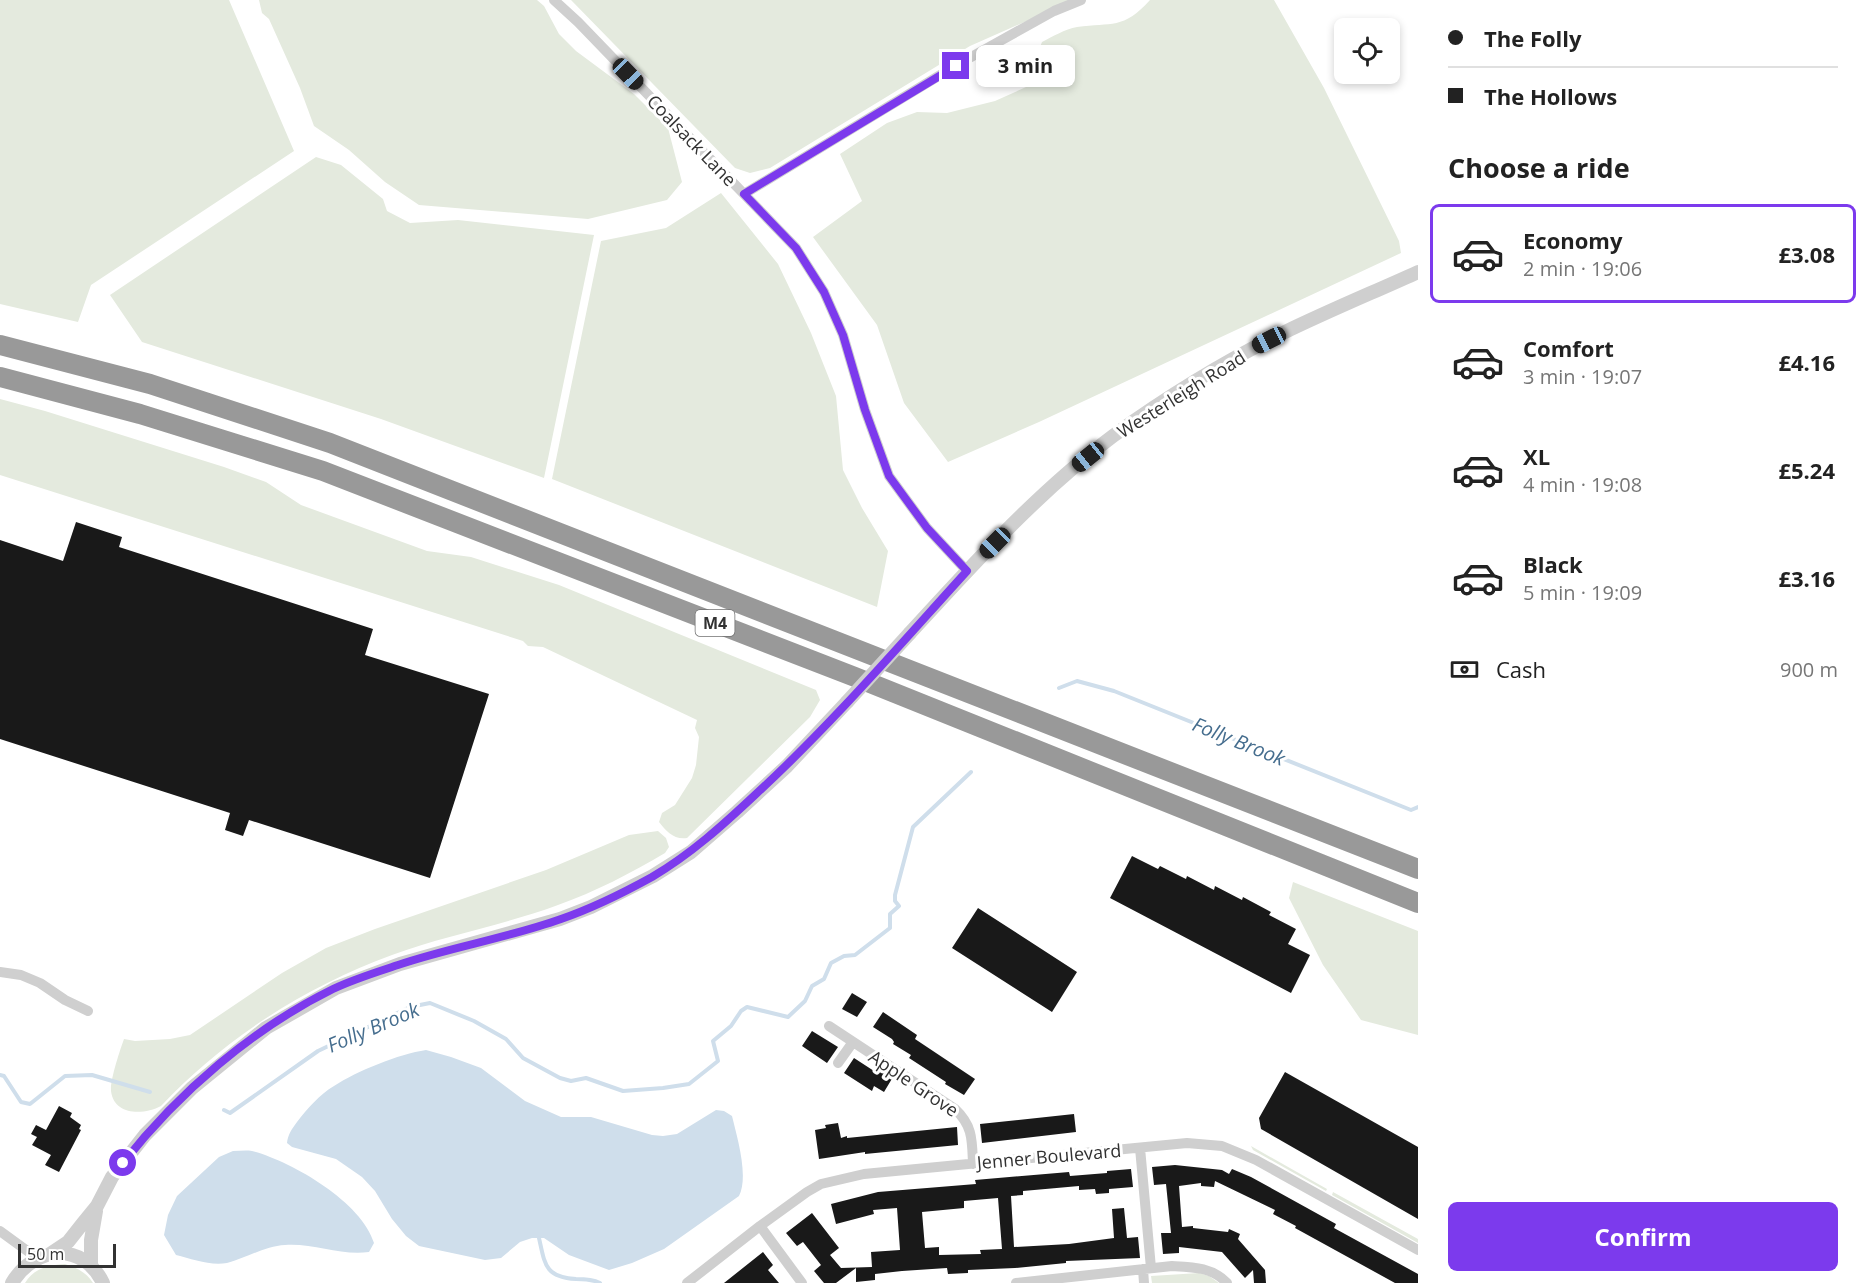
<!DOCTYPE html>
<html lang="en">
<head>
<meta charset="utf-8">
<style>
	:root { --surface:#fff; --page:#f6f6f6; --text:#222; --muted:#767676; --line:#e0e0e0; --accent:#7c3aed }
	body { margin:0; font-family:"Open Sans",sans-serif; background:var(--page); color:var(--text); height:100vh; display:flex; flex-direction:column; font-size:22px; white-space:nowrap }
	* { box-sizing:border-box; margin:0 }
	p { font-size:20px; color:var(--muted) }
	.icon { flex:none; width:33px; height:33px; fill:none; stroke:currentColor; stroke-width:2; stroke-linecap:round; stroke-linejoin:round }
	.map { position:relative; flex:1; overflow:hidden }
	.sheet { display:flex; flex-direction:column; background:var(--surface); width:450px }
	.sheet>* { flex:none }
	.banner { display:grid; align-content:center; height:132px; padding:0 30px; background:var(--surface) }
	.fabs { position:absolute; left:1334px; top:18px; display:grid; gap:12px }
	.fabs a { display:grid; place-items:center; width:66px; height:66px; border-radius:9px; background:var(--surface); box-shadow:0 3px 9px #0003; font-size:30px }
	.scale { position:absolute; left:18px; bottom:15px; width:98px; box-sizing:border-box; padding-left:6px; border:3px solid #323232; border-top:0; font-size:16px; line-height:21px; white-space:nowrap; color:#323232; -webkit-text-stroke:4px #fff; paint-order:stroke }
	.end { position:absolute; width:27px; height:27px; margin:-14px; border:8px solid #7c3aed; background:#fff; box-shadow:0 0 0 3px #fff }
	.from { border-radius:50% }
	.bubble { position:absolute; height:42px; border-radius:9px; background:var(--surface); box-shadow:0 3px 9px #0003; font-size:20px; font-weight:700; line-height:42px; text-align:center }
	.car { position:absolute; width:18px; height:36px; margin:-18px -9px; border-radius:8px; box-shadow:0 0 4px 2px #0007; background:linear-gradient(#222 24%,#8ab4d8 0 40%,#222 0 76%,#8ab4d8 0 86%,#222 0) }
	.banner b { display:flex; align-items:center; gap:21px; height:57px; font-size:22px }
	.banner b+b { border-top:2px solid var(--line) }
	.banner i { width:15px; height:15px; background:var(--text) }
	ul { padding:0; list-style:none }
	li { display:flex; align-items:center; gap:18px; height:99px; margin:0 12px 9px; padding:0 18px; border:3px solid transparent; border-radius:9px }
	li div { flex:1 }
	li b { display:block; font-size:22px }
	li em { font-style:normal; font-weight:700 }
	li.on { border-color:var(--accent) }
	li>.icon { width:54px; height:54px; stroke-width:1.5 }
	h2 { padding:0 30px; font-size:27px; line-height:72px }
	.pay { display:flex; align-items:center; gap:15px; height:66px; padding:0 30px; font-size:22px }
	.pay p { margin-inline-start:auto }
	.button { display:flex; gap:12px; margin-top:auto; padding:12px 30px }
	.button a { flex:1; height:69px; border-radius:9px; background:var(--accent); color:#fff; font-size:24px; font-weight:700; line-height:69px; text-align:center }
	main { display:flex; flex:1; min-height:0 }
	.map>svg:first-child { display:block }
	.green { fill:#e4eade }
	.water { fill:#cfdeeb }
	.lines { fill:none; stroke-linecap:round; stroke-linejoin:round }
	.stream { stroke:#cfdeeb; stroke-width:4 }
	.building { fill:#191919; fill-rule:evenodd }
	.minor { stroke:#cfcfcf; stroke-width:10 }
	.tertiary { stroke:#cfcfcf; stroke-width:14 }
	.motorway { stroke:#999; stroke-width:20 }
	.tertiary-bridge { stroke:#cfcfcf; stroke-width:14 }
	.route { stroke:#7c3aed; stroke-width:8 }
	.labels { text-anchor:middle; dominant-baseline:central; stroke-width:6; stroke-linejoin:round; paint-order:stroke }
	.shield { fill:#fff; stroke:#707070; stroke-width:1.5 }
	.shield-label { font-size:16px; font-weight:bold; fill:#323232 }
	.street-label { font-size:18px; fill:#323232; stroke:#fff }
	.water-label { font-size:20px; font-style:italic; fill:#456d8e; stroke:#fff }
</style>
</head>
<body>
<main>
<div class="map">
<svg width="1418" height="1283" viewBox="0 0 1418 1283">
	<rect width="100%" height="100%" fill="#fff"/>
	<path class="green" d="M0,0H229L294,151L91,285L78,322L0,304Z
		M259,0H537L544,6L559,34L576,51L634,94L668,128L682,182L667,200L588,219L419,205L385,182L349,150L314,126L300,88L269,19L262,13Z
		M571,0H1074L970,46L770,168L750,173L735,168Z
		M1150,0H1274L1324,88L1399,241L1401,253L1039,422L948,462L904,403L877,325L813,237L862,201L840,154L887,123L917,112L947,113L995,101L1046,78L1038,52L1042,42C1052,37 1065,29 1077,27C1112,22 1123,30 1150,0Z
		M316,157L341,165L383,199L387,211L410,223L458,220L594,235L544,478L381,419L142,342L110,295Z
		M721,193L778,264L811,333L836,396L843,470L862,508L888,551L877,607L552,479L601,241L666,228Z
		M0,399L45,411L224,467L266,482L301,505L427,551L471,557L559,585L816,690L820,700L810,717L687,838C674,840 666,831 659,822L662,813L675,805L692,778L696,765L699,737L695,728L697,720L543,647L528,646L523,641L0,475Z
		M658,831L666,838L669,847L665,853C631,873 595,892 558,905C504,925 446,935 392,955C305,987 225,1038 161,1106C144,1115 114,1116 111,1091C110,1080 120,1050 124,1039L135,1041L170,1039L190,1035L282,973L326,948L375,929L546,870L629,835Z
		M1293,882L1418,931V1035L1361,1020L1323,965L1289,898Z
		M1251,1146L1327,1189L1326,1191L1253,1150Z
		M1333,1192L1418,1239V1243L1332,1195Z
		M65,1264C77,1268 86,1272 93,1283H25C34,1268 49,1265 65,1264Z
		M1199,1273L1209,1276L1219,1283H1152L1151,1276Z"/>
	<path class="water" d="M426,1050L451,1057L481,1068L525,1101L561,1117H591L652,1135L663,1136L677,1134L716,1110L724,1111L732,1116C737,1137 749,1176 739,1196L664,1249L632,1263L609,1270L569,1255L544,1238H532L520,1242L501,1258L485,1260L419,1246L406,1236L392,1219L375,1191L362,1177L336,1159L292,1147L287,1143C288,1134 292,1129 297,1122C307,1109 320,1094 334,1086C357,1071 399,1054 426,1050Z
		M233,1151C239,1151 246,1150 252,1151C291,1161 362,1202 374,1243L369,1252C341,1256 314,1243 285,1245C265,1246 246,1258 227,1263C210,1266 192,1259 176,1255L164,1235L168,1215L177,1196L219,1157Z"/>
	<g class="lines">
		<path class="stream" d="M1059,688L1077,681L1114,691L1411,810L1418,807
			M0,1075L4,1076L21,1102L30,1104L65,1076L92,1075L150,1092
			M224,1110L230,1113L318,1051L410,1007L430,1003L474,1021L506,1039L523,1058L560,1078L571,1081L586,1078L623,1091L663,1088L689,1084L718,1061L713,1041L731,1026L741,1011L747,1007L788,1017L805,1001L812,986L824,979L831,963L844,956L855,955L890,928V914L899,906L895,901V895L913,827L971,772
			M539,1238C545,1265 545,1277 576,1279C584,1279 592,1279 600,1283"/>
	</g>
	<path class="building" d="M76,522L122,537L119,547L373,629L365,655L489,694L430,878L249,820L243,836L225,830L230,813L0,739V540L63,561Z
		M1132,856L1158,869L1160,866L1186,879L1187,876L1214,890L1215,886L1242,900L1243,897L1271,912L1269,915L1296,929L1288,944L1310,955L1291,993L1110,898Z
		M978,908L1077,972L1052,1012L952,948Z
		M852,993L867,1002L857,1017L842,1009Z
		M883,1012L917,1035L915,1039L975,1079L964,1095L945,1084L946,1082L909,1058L911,1055L893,1044L894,1042L892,1039L873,1027Z
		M812,1031L838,1047L827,1063L802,1046Z
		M854,1058L874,1071L877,1066L893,1077L884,1092L874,1086L872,1091L844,1073Z
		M1285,1072L1418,1147V1219L1261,1129L1259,1118Z
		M59,1106L72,1113L70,1117L81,1125L79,1129L81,1130L59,1172L45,1165L51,1155L32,1145L37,1137L31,1134L36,1125L46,1130Z
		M1074,1114L1076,1132L982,1143L980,1124Z
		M838,1123L841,1138L847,1136V1138L957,1127L958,1145L865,1154V1152L819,1159L815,1130L826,1128L825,1125Z
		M1175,1165L1222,1170L1229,1174L1232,1169L1251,1177L1336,1224L1334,1228L1418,1274V1283H1395L1295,1228L1296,1226L1273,1214L1275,1210L1215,1181L1214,1187L1201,1186V1183L1179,1186L1182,1227L1193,1226V1228L1228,1232L1229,1229L1240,1234L1238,1239L1265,1270L1266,1283H1254L1253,1270L1245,1278L1222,1252L1179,1247V1253L1163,1254L1161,1233H1171L1166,1184L1154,1185L1152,1167Z
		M1131,1169L1133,1187L1109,1189V1193L1096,1194L1095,1189L1079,1190V1186L1023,1191V1195L1011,1196L1014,1247L1069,1244L1114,1238L1112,1209L1124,1208L1127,1238L1138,1237L1140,1258L1066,1261V1263L1015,1268L968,1270V1273L948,1274L947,1268L902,1271L875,1274V1280L856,1282V1268L836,1283H824L814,1271L821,1265L803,1242L797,1246L786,1233L812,1213L839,1248L830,1255L841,1268L872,1267L871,1252L900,1250L897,1208L873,1210L874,1214L836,1224L831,1204L878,1192L976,1184L975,1180L1069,1172L1070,1176L1107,1173V1171ZM998,1198L1002,1249L980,1250L981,1254L939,1255V1247L925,1248L922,1212L964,1208V1201Z
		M763,1252L773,1265L768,1270L779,1283H724Z"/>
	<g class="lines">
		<path class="minor" d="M554,0L578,22L796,248L824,292L843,335L865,410L889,476L927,528L967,571
			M744,194L955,66L1054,11L1081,0
			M0,972L21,975L40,983L65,1000L88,1011
			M829,1026L955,1109C973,1126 972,1140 973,1164
			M838,1063L853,1042
			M1140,1148L1151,1268
			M760,1226L802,1283
			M0,1231L37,1258
			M1143,1269L1144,1283
			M687,1283L760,1226L807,1192L821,1184L864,1174L1187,1143L1222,1146L1256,1160L1418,1250
			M1016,1283L1172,1266C1193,1267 1212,1267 1227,1283"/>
		<path class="tertiary" d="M910,633C974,563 1038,492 1113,436C1167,397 1225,361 1285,332C1328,311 1374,292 1418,272
			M50,1254L68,1242L83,1223L97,1206L112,1177L145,1135L192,1088L266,1028L336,988L400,964L560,919L591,907L653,876L691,852L737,812L787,766L847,702
			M91,1266V1240L96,1211
			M12,1283C34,1246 83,1241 103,1283"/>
		<path class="motorway" d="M0,345L150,384L330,443L1418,869
			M0,377L140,414L323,471L855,677L1418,903"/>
		<path class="tertiary-bridge" d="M847,702L910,633"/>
	</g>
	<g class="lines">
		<path class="route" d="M123,1163C179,1092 252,1029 333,989C354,979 377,972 398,965C451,947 508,938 561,919C593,908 623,893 652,877C691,854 723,825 756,794C831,725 898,647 967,571L927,528L889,476L865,410L843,335L824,292L796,248L744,194L956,66"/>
	</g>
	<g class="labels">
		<rect class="shield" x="695.5" y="610" width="39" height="26" rx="4.5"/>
		<g class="shield-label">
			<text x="715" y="623">M4</text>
		</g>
		<g class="street-label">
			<text transform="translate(692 140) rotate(46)">Coalsack Lane</text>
			<text transform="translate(1181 394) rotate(-32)">Westerleigh Road</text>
			<text transform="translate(914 1083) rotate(34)">Apple Grove</text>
			<text transform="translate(1049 1156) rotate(-5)">Jenner Boulevard</text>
		</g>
		<g class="water-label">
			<text transform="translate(1239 741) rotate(22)">Folly Brook</text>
			<text transform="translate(373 1027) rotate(-23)">Folly Brook</text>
		</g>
	</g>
</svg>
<div class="fabs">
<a><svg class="icon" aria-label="locate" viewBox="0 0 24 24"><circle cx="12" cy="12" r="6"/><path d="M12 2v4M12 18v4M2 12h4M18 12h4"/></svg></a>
</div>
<div class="scale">50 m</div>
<i class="end from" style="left:123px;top:1163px"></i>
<i class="end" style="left:956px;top:66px"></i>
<div class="bubble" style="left:976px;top:45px;width:99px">3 min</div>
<i class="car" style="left:628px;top:74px;rotate:136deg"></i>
<i class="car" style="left:1269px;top:340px;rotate:243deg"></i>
<i class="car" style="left:1088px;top:457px;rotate:231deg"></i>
<i class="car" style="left:995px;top:543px;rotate:225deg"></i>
</div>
<section class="sheet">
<div class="banner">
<b><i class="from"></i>The Folly</b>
<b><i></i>The Hollows</b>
</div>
<h2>Choose a ride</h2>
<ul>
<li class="on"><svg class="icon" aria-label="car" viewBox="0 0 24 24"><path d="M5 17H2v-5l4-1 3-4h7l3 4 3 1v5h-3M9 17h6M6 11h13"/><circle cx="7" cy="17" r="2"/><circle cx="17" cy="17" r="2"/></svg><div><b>Economy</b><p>2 min · 19:06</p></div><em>£3.08</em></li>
<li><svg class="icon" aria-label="car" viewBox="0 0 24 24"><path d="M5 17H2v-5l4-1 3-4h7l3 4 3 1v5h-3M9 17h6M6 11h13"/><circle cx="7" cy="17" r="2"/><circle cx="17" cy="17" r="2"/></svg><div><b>Comfort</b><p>3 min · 19:07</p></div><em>£4.16</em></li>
<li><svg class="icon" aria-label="car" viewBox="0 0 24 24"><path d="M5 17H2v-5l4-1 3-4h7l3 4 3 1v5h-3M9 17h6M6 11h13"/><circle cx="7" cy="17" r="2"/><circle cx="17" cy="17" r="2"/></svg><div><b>XL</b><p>4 min · 19:08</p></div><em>£5.24</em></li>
<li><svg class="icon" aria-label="car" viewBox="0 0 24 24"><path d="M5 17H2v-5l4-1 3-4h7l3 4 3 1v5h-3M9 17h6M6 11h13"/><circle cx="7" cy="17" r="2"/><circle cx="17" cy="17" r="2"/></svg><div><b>Black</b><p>5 min · 19:09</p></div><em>£3.16</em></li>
</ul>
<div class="pay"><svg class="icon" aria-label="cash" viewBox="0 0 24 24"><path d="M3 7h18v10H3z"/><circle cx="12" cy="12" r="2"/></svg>Cash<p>900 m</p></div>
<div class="button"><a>Confirm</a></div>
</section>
</main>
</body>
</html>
